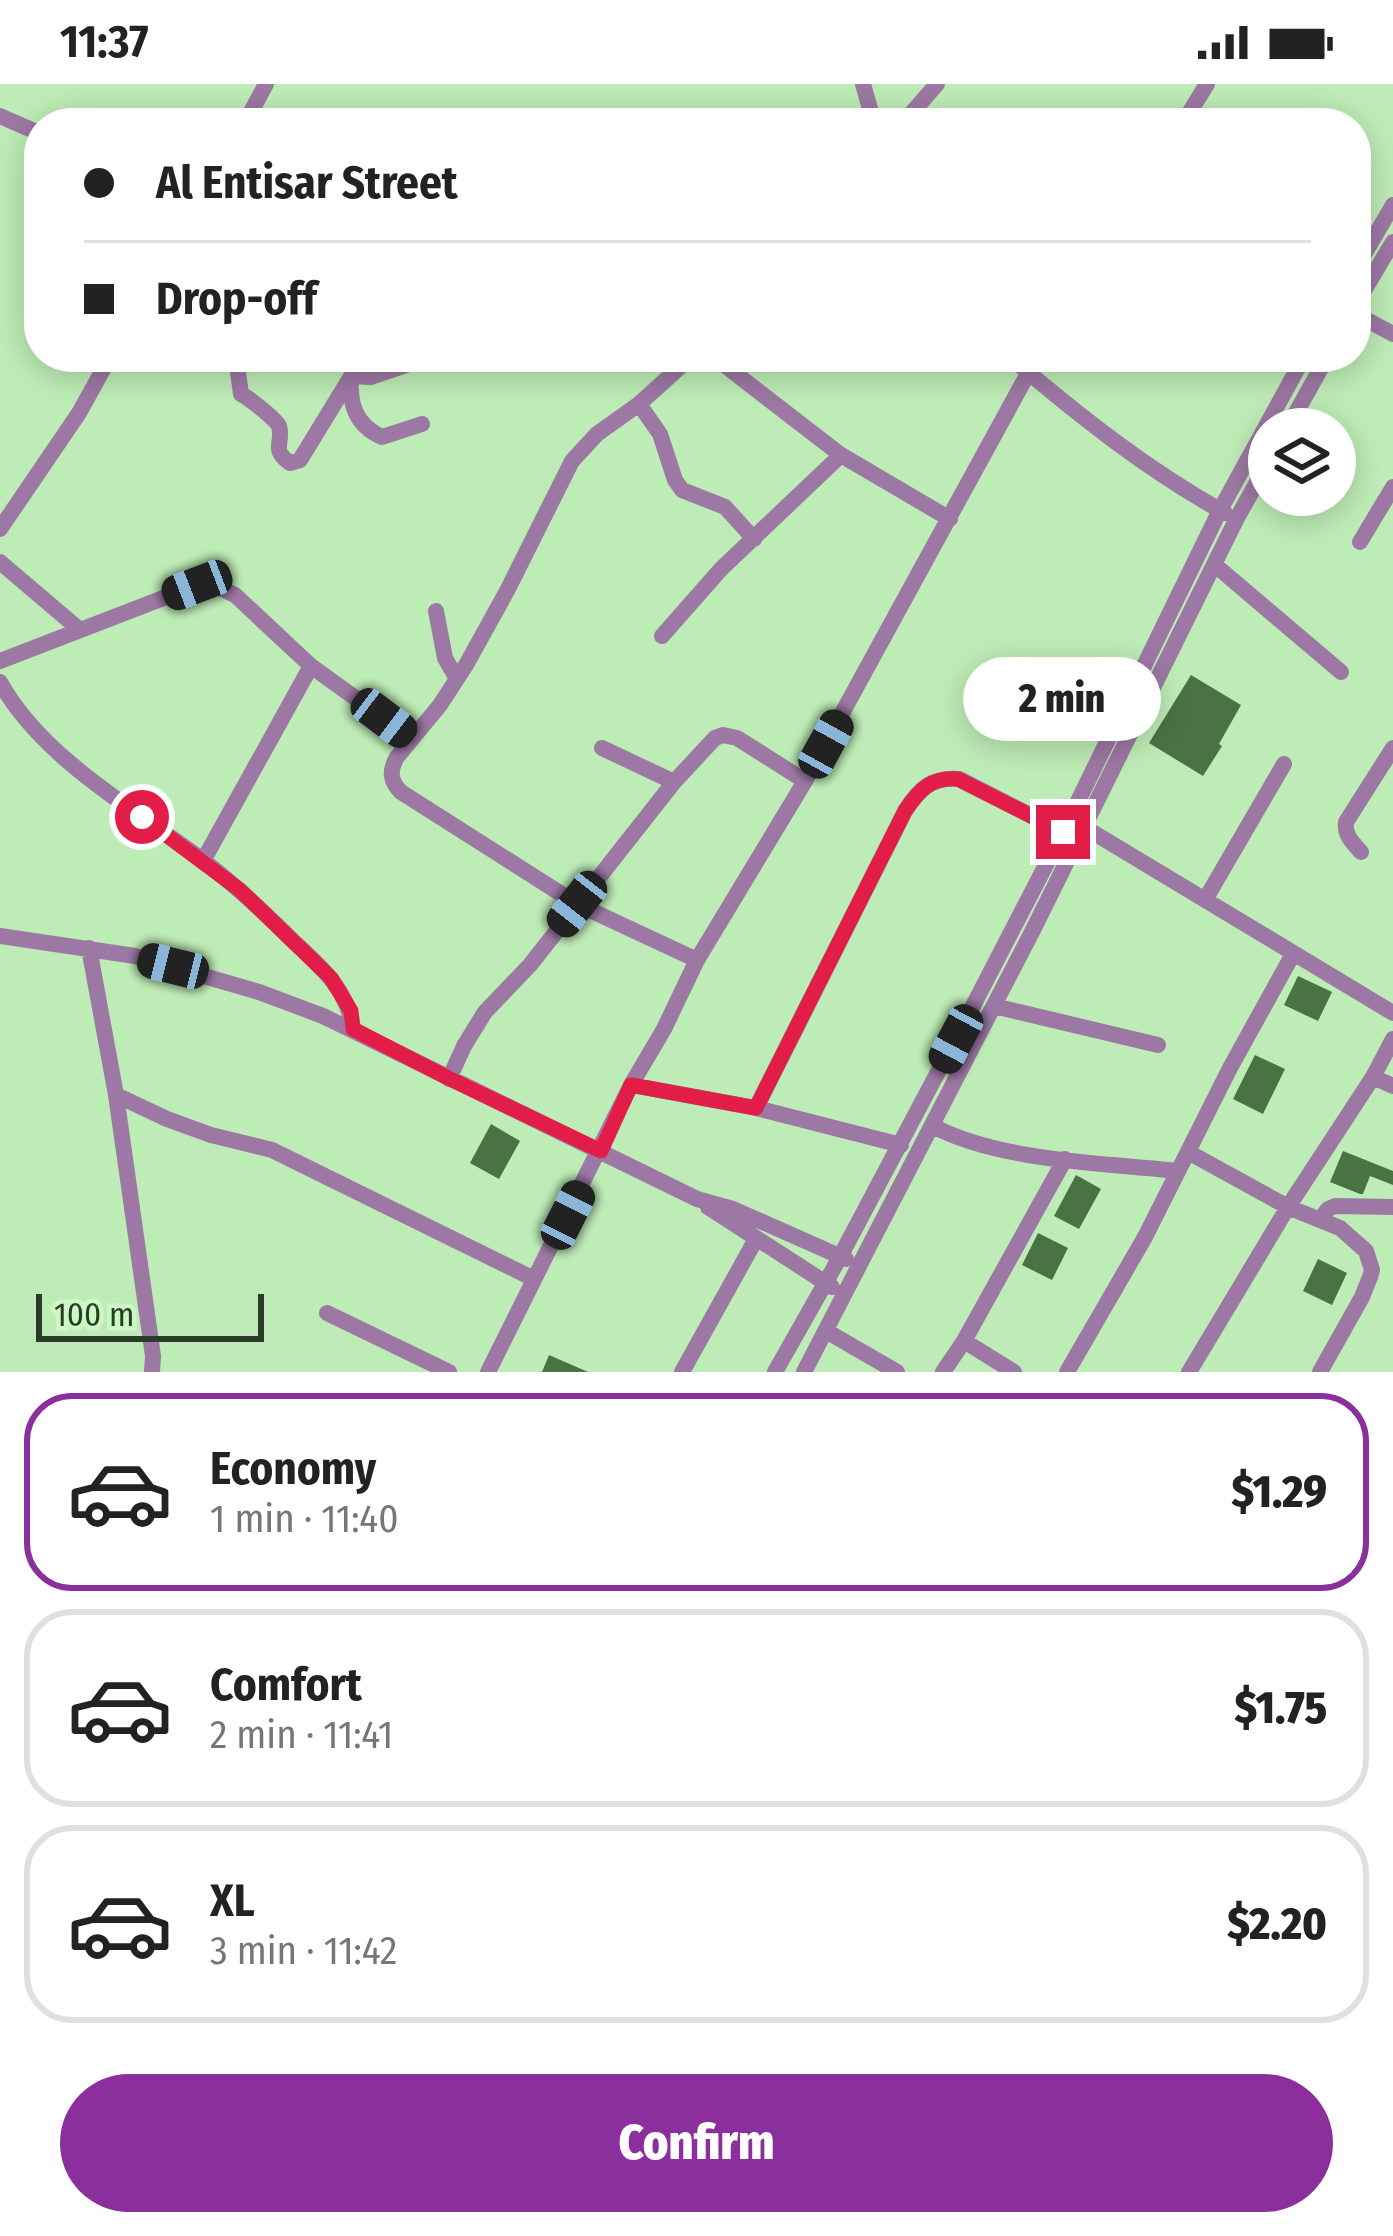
<!DOCTYPE html>
<html lang="en">
<head>
<meta charset="utf-8">
<style>
	:root { --surface:#fff; --page:#f6f6f6; --text:#222; --muted:#767676; --line:#e0e0e0; --accent:#8a2f9b }
	body { margin:0; font-family:"Fira Sans Condensed",sans-serif; background:var(--page); color:var(--text); height:100vh; display:flex; flex-direction:column; font-size:45px; white-space:nowrap }
	* { box-sizing:border-box; margin:0 }
	p { font-size:39px; color:var(--muted) }
	.icon { flex:none; width:66px; height:66px; fill:none; stroke:currentColor; stroke-width:2; stroke-linecap:round; stroke-linejoin:round }
	.map { position:relative; height:1288px; overflow:hidden }
	.panel { display:flex; flex-direction:column; background:var(--surface); flex:1 }
	.panel>* { flex:none }
	.banner { position:absolute; left:24px; top:24px; width:1347px; height:264px; border-radius:48px; box-shadow:0 6px 30px #0003; display:grid; align-content:center; height:264px; padding:0 60px; background:var(--surface) }
	.controls { position:absolute; left:1248px; top:324px; display:grid; gap:24px }
	.controls a { display:grid; place-items:center; width:108px; height:108px; border-radius:50%; background:var(--surface); box-shadow:0 6px 30px #0003; font-size:60px }
	.scale { position:absolute; left:36px; bottom:30px; width:228px; box-sizing:border-box; padding-left:12px; border:6px solid #2a3c27; border-top:0; font-size:33px; line-height:42px; white-space:nowrap; color:#2a3c27; -webkit-text-stroke:9px #cbf9c3; paint-order:stroke }
	.end { position:absolute; width:54px; height:54px; margin:-27px; border:15px solid #e11d48; background:#fff; box-shadow:0 0 0 6px #fff }
	.from { border-radius:50% }
	.bubble { position:absolute; height:84px; border-radius:42px; background:var(--surface); box-shadow:0 6px 30px #0003; font-size:39px; font-weight:800; line-height:84px; text-align:center }
	.car { position:absolute; width:36px; height:72px; margin:-36px -18px; border-radius:15px; box-shadow:0 0 9px 3px #0007; background:linear-gradient(#222 24%,#8ab4d8 0 40%,#222 0 76%,#8ab4d8 0 86%,#222 0) }
	.banner b { display:flex; align-items:center; gap:42px; height:114px; font-size:45px }
	.banner b+b { border-top:3px solid var(--line) }
	.banner i { width:30px; height:30px; background:var(--text) }
	ul { padding:21px 0 0; list-style:none }
	li { display:flex; align-items:center; gap:36px; height:198px; margin:0 24px 18px; padding:0 36px; border:6px solid var(--line); border-radius:48px }
	li div { flex:1 }
	li b { display:block; font-size:45px }
	li em { font-style:normal; font-weight:800 }
	li.active { border-color:var(--accent) }
	li>.icon { width:108px; height:108px; stroke-width:1.5 }
	.primary-button { display:flex; gap:24px; margin-top:auto; padding:24px 60px }
	.primary-button a { flex:1; height:138px; border-radius:72px; background:var(--accent); color:#fff; font-size:48px; font-weight:800; line-height:138px; text-align:center }
	.status { display:flex; justify-content:space-between; align-items:center; height:84px; padding:0 60px; background:var(--surface); direction:ltr }
	.status svg { height:33px; fill:currentColor }
	.map>svg:first-child { display:block }
	.building { fill:#4a7343 }
	.lines { fill:none; stroke-linecap:round; stroke-linejoin:round }
	.minor { stroke:#9d78a4; stroke-width:16 }
	.route { stroke:#e11d48; stroke-width:15 }
</style>
</head>
<body>
<div class="status"><b>11:37</b><svg viewBox="0 0 49 12"><path d="M0 12V9h3v3zM5 12V6h3v6zM10 12V3h3v9zM15 12V0h3v12zM26 1h20v11H26zM47 4h2v5h-2z"/></svg></div>
<div class="map">
<svg width="1393" height="1288" viewBox="0 0 1393 1288">
	<rect width="100%" height="100%" fill="#beecb6"/>
	<path class="building" d="M1191,591L1241,621L1219,660L1222,662L1203,692L1149,659Z
		M1298,892L1332,908L1318,937L1284,921Z
		M1255,971L1285,985L1263,1030L1233,1015Z
		M491,1040L520,1057L499,1095L470,1079Z
		M1343,1067L1393,1087V1101L1370,1092L1363,1110H1360L1330,1098Z
		M1076,1091L1101,1105L1079,1145L1054,1132Z
		M1038,1149L1068,1164L1052,1196L1022,1181Z
		M1318,1175L1347,1189L1332,1221L1303,1207Z
		M549,1271L588,1288H542Z"/>
	<g class="lines">
		<path class="minor" d="M863,0L874,39
			M0,32L39,49
			M245,39L266,0
			M903,39L937,0
			M1183,39L1207,0
			M1356,184L1393,121
			M1356,220L1393,158
			M1356,230L1393,250
			M691,273L639,320L597,350L572,377L508,505L466,581L440,621L397,673C389,687 390,697 401,708L577,820L697,876
			M714,273L841,371L950,435
			M1010,273C1078,331 1146,385 1225,429
			M238,288L241,310C249,314 278,337 279,342C284,360 270,365 290,379L300,376L363,273
			M639,320L660,350L675,396L682,406L725,423L754,455
			M422,340L382,353C355,341 349,319 351,292L371,293L427,274
			M1287,345L1327,273
			M0,445L79,329L110,273
			M1360,458L1393,403
			M0,478L80,546
			M1215,481L1341,588
			M436,527L445,574L457,595
			M662,552L721,485L841,371
			M0,577L197,501L212,500L235,511L311,582L412,655
			M0,598C42,674 134,725 201,775C234,800 263,827 292,856C320,882 348,905 353,945
			M602,664L674,698
			M1084,743L1393,929
			M1361,768C1353,759 1344,751 1346,738L1393,664
			M203,777L311,582
			M1205,816L1284,680
			M0,852L135,872L259,908L323,932L697,1115L733,1125L846,1175
			M89,864L116,1011L167,1035L211,1051L272,1066L534,1195
			M994,922L1158,961
			M1373,993L1393,1002
			M449,995L464,962L485,928L530,881L674,698L715,654L723,651L737,654L805,697
			M631,1001L756,1024L901,1061
			M116,1011L153,1272L152,1288
			M756,1024L905,727C919,705 931,693 959,695L1063,748
			M933,1042C998,1077 1104,1079 1178,1087
			M1188,1068L1288,1123L1340,1144L1366,1167L1372,1186L1370,1193L1362,1213L1320,1288
			M708,1123L832,1203
			M1320,1136L1328,1125L1335,1122L1393,1123
			M327,1229L449,1288
			M826,1247L897,1288
			M964,1257L1014,1288
			M488,1288L631,1001L664,945L697,876L805,697L1037,273
			M682,1288L756,1155
			M775,1288L840,1173L974,920L1063,748L1220,426L1304,273
			M804,1288L1033,846L1237,434L1269,377
			M943,1288L964,1257L1065,1075
			M1067,1288L1145,1153L1230,984L1293,870
			M1189,1288L1288,1123L1373,993L1393,955"/>
	</g>
	<g class="lines">
		<path class="route" d="M142,733L240,806L331,894L351,927L353,945L448,994L601,1067L631,1001L756,1024L905,727C920,705 931,693 958,695L1063,748"/>
	</g>
</svg>
<div class="controls">
<a><svg class="icon" aria-label="layers" viewBox="0 0 24 24"><path d="M12 4l9 5-9 5-9-5zM3 14l9 5 9-5"/></svg></a>
</div>
<div class="scale">100 m</div>
<i class="end from" style="left:142px;top:733px"></i>
<i class="end" style="left:1063px;top:748px"></i>
<div class="bubble" style="left:963px;top:573px;width:198px">2 min</div>
<i class="car" style="left:197px;top:501px;rotate:249deg"></i>
<i class="car" style="left:384px;top:634px;rotate:127deg"></i>
<i class="car" style="left:826px;top:660px;rotate:29deg"></i>
<i class="car" style="left:577px;top:820px;rotate:218deg"></i>
<i class="car" style="left:173px;top:882px;rotate:284deg"></i>
<i class="car" style="left:956px;top:955px;rotate:208deg"></i>
<i class="car" style="left:568px;top:1131px;rotate:27deg"></i>
<div class="banner">
<b><i class="from"></i>Al Entisar Street</b>
<b><i></i>Drop-off</b>
</div>
</div>
<section class="panel">
<ul>
<li class="active"><svg class="icon" aria-label="car" viewBox="0 0 24 24"><path d="M5 17H2v-5l4-1 3-4h7l3 4 3 1v5h-3M9 17h6M6 11h13"/><circle cx="7" cy="17" r="2"/><circle cx="17" cy="17" r="2"/></svg><div><b>Economy</b><p>1 min · 11:40</p></div><em>$1.29</em></li>
<li><svg class="icon" aria-label="car" viewBox="0 0 24 24"><path d="M5 17H2v-5l4-1 3-4h7l3 4 3 1v5h-3M9 17h6M6 11h13"/><circle cx="7" cy="17" r="2"/><circle cx="17" cy="17" r="2"/></svg><div><b>Comfort</b><p>2 min · 11:41</p></div><em>$1.75</em></li>
<li><svg class="icon" aria-label="car" viewBox="0 0 24 24"><path d="M5 17H2v-5l4-1 3-4h7l3 4 3 1v5h-3M9 17h6M6 11h13"/><circle cx="7" cy="17" r="2"/><circle cx="17" cy="17" r="2"/></svg><div><b>XL</b><p>3 min · 11:42</p></div><em>$2.20</em></li>
</ul>
<div class="primary-button"><a>Confirm</a></div>
</section>
</body>
</html>
